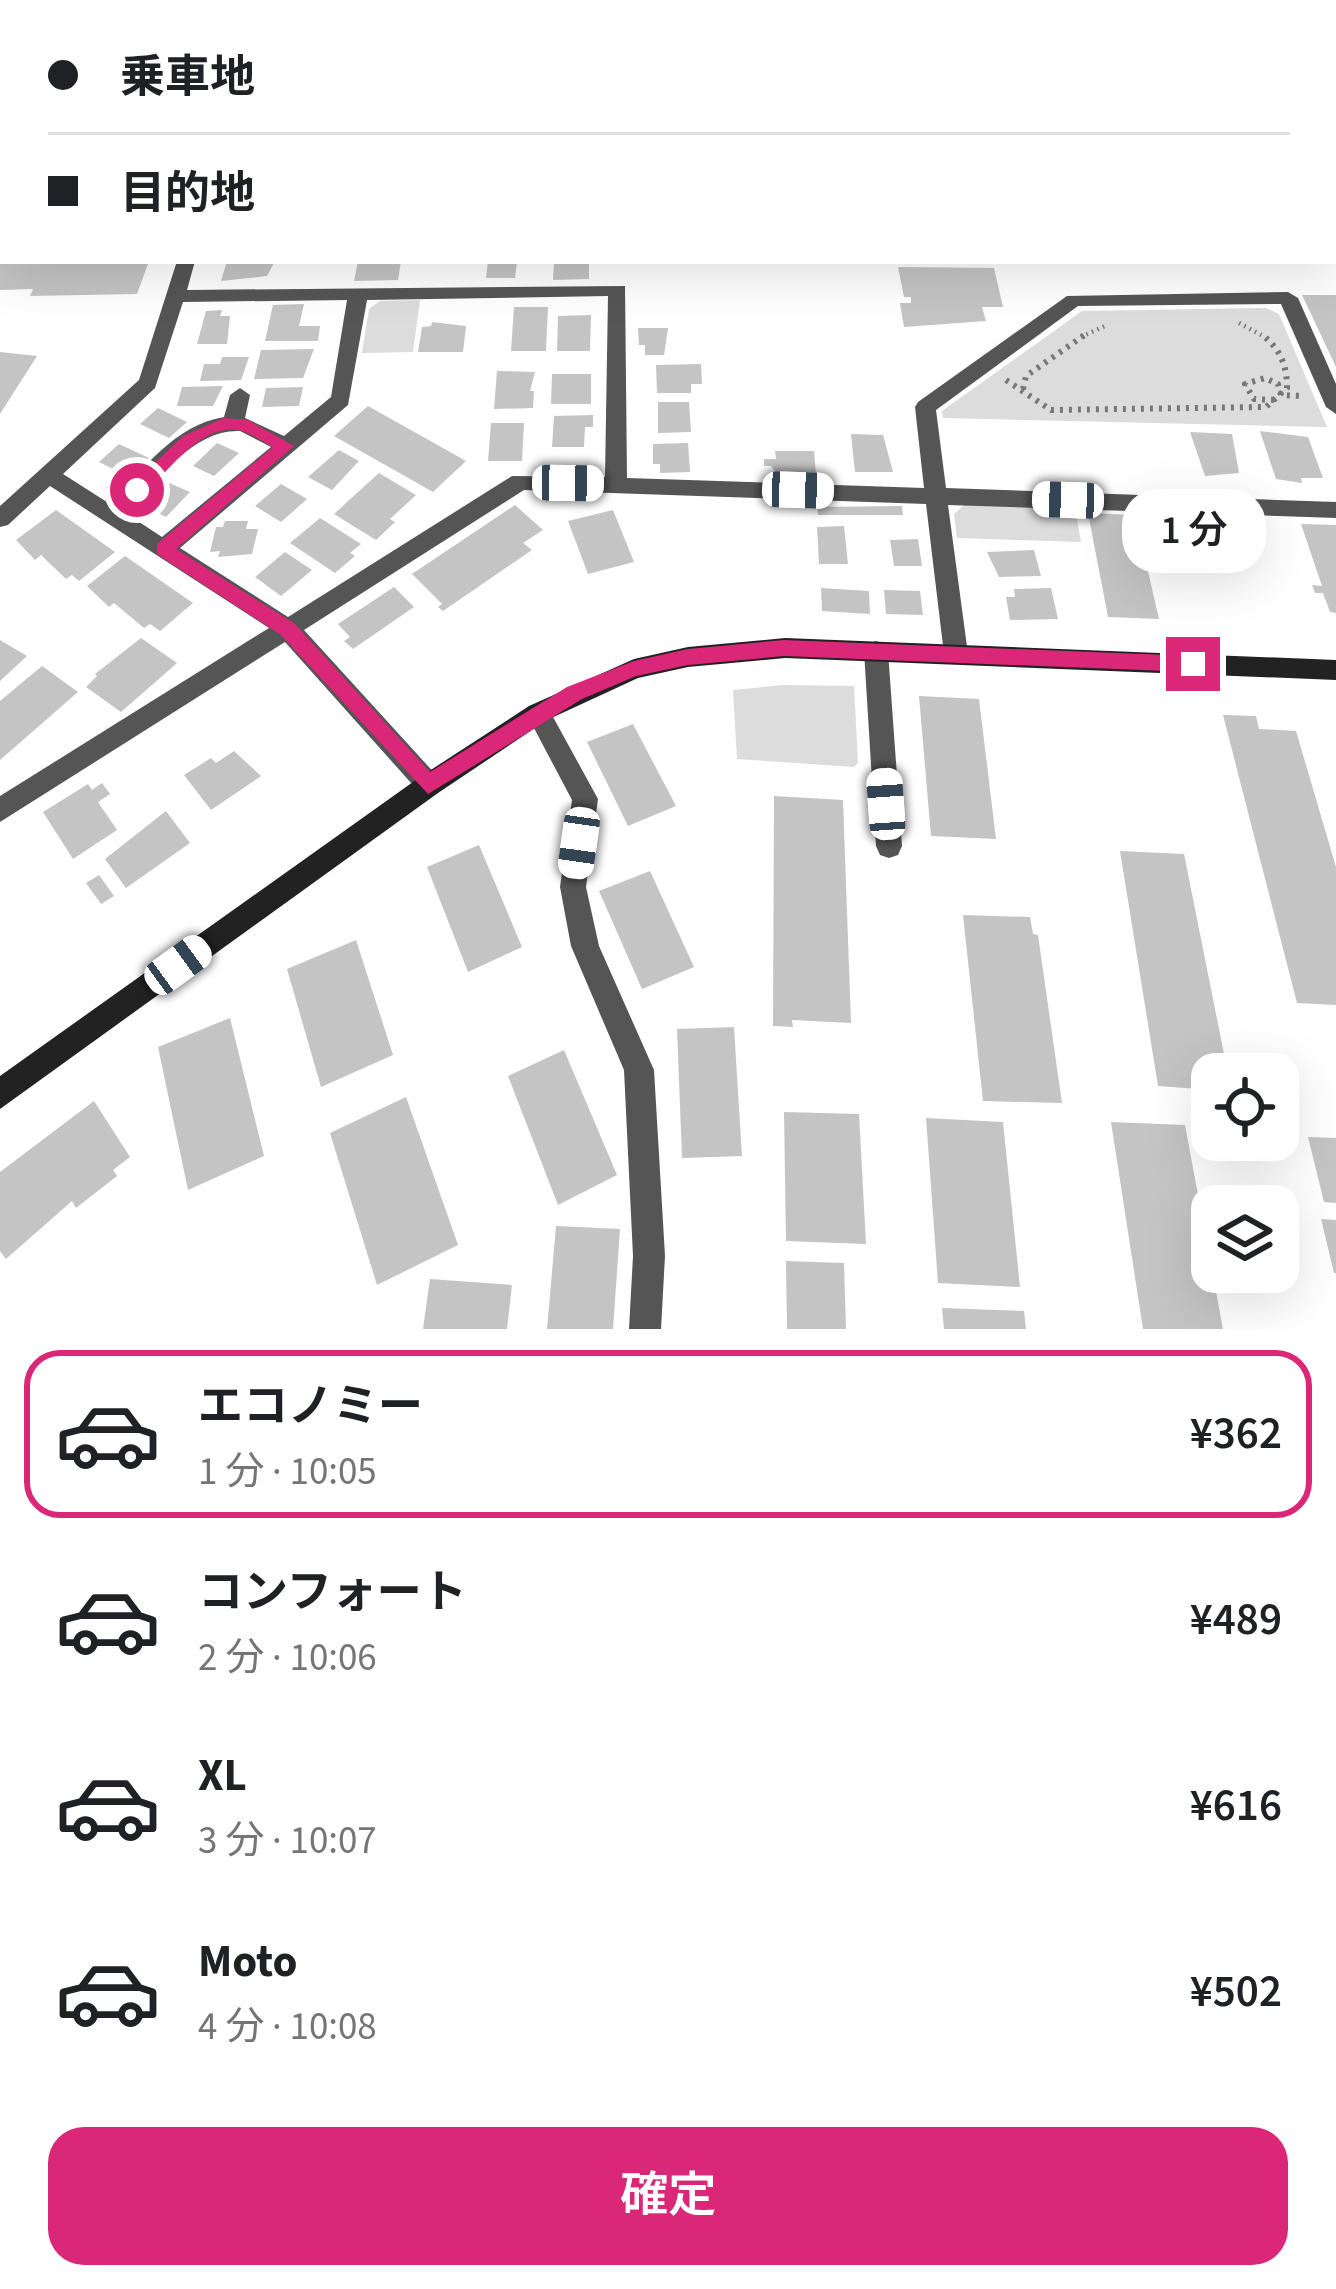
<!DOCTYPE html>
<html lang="ja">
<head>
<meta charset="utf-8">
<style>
	:root { --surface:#fff; --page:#f6f6f6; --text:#202124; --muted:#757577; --line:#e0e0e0; --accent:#db2777 }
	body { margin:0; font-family:"Source Sans 3","Noto Sans JP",sans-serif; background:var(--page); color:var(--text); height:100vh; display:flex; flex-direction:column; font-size:45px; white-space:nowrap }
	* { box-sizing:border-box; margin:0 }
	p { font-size:39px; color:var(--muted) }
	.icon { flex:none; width:66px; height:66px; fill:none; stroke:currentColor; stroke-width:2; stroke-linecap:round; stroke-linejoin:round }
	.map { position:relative; height:1329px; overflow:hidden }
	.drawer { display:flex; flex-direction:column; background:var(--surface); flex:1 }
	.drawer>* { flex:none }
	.top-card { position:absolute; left:0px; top:0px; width:1338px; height:264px; box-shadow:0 12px 48px #0002; display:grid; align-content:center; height:264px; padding:0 48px; background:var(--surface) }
	.buttons { position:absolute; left:1191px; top:1053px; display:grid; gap:24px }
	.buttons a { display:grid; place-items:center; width:108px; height:108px; border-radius:24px; background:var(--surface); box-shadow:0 12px 48px #0002; font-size:60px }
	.end { position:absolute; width:54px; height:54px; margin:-27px; border:15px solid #db2777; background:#fff; box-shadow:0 0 0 6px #fff }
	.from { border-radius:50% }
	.bubble { position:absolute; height:84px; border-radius:36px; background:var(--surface); box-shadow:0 12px 48px #0002; font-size:39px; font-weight:600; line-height:84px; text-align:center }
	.car { position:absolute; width:36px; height:72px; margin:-36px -18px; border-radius:15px; box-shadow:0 0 9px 3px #0007; background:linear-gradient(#fff 24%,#345 0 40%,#fff 0 76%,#345 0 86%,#fff 0) }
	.top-card b { display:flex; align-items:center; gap:42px; height:114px; font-size:45px }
	.top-card b+b { border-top:3px solid var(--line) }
	.top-card i { width:30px; height:30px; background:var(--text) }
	ul { padding:21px 0 0; list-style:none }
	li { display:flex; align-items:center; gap:36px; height:168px; margin:0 24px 18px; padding:0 24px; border:6px solid transparent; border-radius:36px }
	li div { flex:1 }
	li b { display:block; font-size:45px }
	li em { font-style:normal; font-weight:600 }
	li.active { border-color:var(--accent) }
	li>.icon { width:108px; height:108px; stroke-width:1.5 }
	.button { display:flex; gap:24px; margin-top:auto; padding:24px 48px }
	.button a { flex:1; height:138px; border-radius:36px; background:var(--accent); color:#fff; font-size:48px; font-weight:600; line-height:138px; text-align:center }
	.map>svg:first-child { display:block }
	.green { fill:#dcdcdc }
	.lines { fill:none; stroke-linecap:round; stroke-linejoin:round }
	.stream { stroke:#a3a3a3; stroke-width:8 }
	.building { fill:#c4c4c4 }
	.path-far1 { stroke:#777; stroke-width:4.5; stroke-dasharray:1.5 4.5; stroke-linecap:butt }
	.path { stroke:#777; stroke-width:6; stroke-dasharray:3 6; stroke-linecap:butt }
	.street { fill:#555; fill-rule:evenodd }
	.secondary { fill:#222; fill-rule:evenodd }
	.route { fill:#db2777 }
</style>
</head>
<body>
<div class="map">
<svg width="1336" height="1329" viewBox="0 0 1336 1329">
	<rect width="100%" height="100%" fill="#fff"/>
	<path class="green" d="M420,300L413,352L362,353L369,309L380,301Z
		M1266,308L1279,314L1327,427L943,418L942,411L1082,311Z
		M964,505L1075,508L1081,542L957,538L954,514Z
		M783,685L854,686L858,763L854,767L737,759L733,690Z"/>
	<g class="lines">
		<path class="stream" d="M342,0L348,3"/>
	</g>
	<path class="building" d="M0,261H149L137,294L30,296L33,289L0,290Z
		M227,261H275L267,276L221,281Z
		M358,261H401L398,280L354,281Z
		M488,261H517L515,278H486Z
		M554,261H589V279L553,280Z
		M898,267L994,268L1003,307H982L986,321L904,327L900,303H911V297H904Z
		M1302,295H1336V367Z
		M304,304L299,326H320L318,341H265L273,305Z
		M514,307H548L546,351H511Z
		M222,310L220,316H230L227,344H197L206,311Z
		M591,315L590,351H557L558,316Z
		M432,322L466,326L463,352H418L422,327L431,326Z
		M638,328H668L664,355H645V345H639Z
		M314,349L303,378L254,379L261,350Z
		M0,352L37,356L0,414Z
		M222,357H249L241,380L200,381L204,364H220Z
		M701,364L702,384H691V393H657L656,365Z
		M497,371L535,372L530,391H534L533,408L494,409Z
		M552,374H591V404H551Z
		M223,386L213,406H177L182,387Z
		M303,387L299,406L262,407L266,388Z
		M658,402H689L691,432L658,433Z
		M368,406L466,461L433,492L334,436Z
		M158,408L187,422L169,438L140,424Z
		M593,415V427H585L584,447H552L554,416Z
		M491,423H524L522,461H488Z
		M1260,431L1308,437L1323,478H1301L1302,483L1276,479Z
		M1190,432L1232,434L1239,473L1205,476Z
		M851,434L883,435L893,472H855Z
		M217,443L239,453L214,476L193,466Z
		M688,443L690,472L660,473V464H653V444Z
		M119,444L149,458L129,477L99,462Z
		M339,450L359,461L332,490L308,477Z
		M775,451H814L816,474L779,477L771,466H764V459H776Z
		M379,473L416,495L390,519L395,522L376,540L334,514Z
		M167,482L190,492L166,517L143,506Z
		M281,484L307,499L281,522L255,506Z
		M515,505L543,530L523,543L532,550L443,611L438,607L442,604L412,574Z
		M902,506L903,515H818L817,507Z
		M56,510L115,552L79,581L72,575L66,579L41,555L35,560L16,540Z
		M613,510L634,562L588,574L568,521Z
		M1088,513L1135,515L1159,619L1108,617Z
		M320,518L361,544L350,553L355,556L335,573L290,543Z
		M225,521H248L246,529H258L252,554L218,557L220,551L210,552L216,527H223Z
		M1301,524L1336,525V613L1330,612L1323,593H1315L1312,585L1322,586Z
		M844,526L848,564H819L817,527Z
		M918,539L922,566H894L890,540Z
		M1034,550L1041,576L999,577L987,552Z
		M285,552L312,570L281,596L255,577Z
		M125,556L193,603L160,631L150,624L144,628L114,603L109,607L87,586Z
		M394,587L414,607L353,649L344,641L350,637L338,624Z
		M821,588L869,591L870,614L822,611Z
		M1051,588L1058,619L1010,620L1006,597H1015L1014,589Z
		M884,590L920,591L923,615L886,614Z
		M141,638L177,663L121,712L86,687L97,676L95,674Z
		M0,640L27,656L0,681Z
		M42,666L78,692L0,760V701Z
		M919,696L979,699L996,839L931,836Z
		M1223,715L1256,716L1259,729L1296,731L1336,867V1005L1297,1003Z
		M633,724L676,806L628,826L587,742Z
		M234,751L261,776L211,810L184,775L211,758L216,763Z
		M102,783L110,794L98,802L117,830L73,859L43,812L88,784L92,790Z
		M774,796L843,800L851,1023L792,1020L793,1027L773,1026Z
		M166,811L190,843L126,888L105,859Z
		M479,845L522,947L468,972L427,867Z
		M1120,851L1184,854L1228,1074H1212V1090L1158,1086Z
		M650,871L694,967L642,989L599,891Z
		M99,875L114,896L101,904L86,883Z
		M963,915L1030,917L1033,934L1038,935L1062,1103L983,1101Z
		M356,940L393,1055L321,1087L287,969Z
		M230,1018L264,1156L188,1190L158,1047Z
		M734,1027L742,1156L682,1158L677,1029Z
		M564,1050L617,1175L558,1205L508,1076Z
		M406,1097L458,1245L377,1285L330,1133Z
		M94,1101L130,1157L113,1170L117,1176L76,1208L72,1201L6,1259L0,1251V1172Z
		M784,1112L859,1114L866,1244L786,1241Z
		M926,1118L1003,1122L1020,1287L938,1283Z
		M1111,1122L1185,1125L1223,1329H1143Z
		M1308,1137L1336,1138V1203L1324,1202Z
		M1321,1219L1336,1220V1273H1334Z
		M556,1226L620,1229L613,1329H547Z
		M786,1261L844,1263L846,1329H787Z
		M430,1279L512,1285L507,1329H423Z
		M942,1308L1024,1311L1026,1329H944Z"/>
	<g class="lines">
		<path class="path-far1" d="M1239,323L1265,337
			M1081,337L1107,325"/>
		<path class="path" d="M1006,380L1051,410L1266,407L1287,388C1287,365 1280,348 1261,334
			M1023,389L1026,376L1086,334
			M1274,400L1254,399L1245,384L1265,378L1278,384L1281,395L1302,396"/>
		<path class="street" d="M71,0H90L92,3H73Z
			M244,0H263L265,3H246Z
			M833,0H851L853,3H835Z
			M1177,0H1193L1175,3Z
			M177,261H195L187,290L625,286L627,478L924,488L915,407L918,402L1067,296L1288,292L1298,298L1336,384V414L1326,407L1281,304L1078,306L936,410L946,488L1336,502V518L948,505L968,654L964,661H948L944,654L926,504L524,490L304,630L438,777L442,785L438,793L429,796L420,793L285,642L0,822V796L269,628L50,486L8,525L0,527V506L139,380ZM608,296L605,477L512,476L288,617L180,548L348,405L367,300ZM347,300L331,397L284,436L245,418L250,395L240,388L230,395L224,417C175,425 143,469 110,504L63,474L155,388L183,302ZM240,431L271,447L162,537L127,514C156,482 192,429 240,431Z
			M876,641L884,644L888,651L902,846L898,855L889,858L880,855L876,846L864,651L868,644Z
			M538,703L547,706L598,799L586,887L599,946L654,1070L665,1256L661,1329H629L633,1256L624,1070L571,946L560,887L572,800L526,713L529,706Z"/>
		<path class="secondary" d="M1305,0H1321L1323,3H1307Z
			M1335,30L1336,31V42L1335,41Z
			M1335,170H1336V180H1335Z
			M0,187H3V197H0Z
			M785,638L1336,660V680L785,658L688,667L638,678L547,720L438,793L0,1109V1076L420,777L529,706L634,659L688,647Z"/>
	</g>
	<path class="route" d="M224,418L248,420L294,446L176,549L295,624L430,772L567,687L634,661L688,649L784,640L1193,656L1203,664L1193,672L784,656L688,665L636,676L582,699L428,794L281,635L157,554V544L273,447C262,441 249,432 238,430C202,423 165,474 144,495H131V486L183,436Z"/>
</svg>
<div class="buttons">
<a><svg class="icon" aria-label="locate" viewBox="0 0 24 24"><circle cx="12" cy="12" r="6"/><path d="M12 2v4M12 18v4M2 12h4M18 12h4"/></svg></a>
<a><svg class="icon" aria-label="layers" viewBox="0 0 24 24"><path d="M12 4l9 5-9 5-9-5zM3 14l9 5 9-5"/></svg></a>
</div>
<i class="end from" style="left:137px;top:490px"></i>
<i class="end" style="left:1193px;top:664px"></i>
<div class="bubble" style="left:1122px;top:489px;width:144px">1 分</div>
<i class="car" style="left:568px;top:483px;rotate:91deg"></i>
<i class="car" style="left:798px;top:490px;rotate:92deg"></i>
<i class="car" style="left:1068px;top:500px;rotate:272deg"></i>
<i class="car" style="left:886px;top:804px;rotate:356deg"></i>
<i class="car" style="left:579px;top:843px;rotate:188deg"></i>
<i class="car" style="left:178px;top:965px;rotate:54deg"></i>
<div class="top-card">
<b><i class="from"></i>乗車地</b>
<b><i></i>目的地</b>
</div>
</div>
<section class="drawer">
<ul>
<li class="active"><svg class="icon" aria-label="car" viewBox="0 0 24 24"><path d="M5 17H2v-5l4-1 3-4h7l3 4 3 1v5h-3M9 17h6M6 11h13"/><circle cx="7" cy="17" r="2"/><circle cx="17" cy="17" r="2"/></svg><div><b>エコノミー</b><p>1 分 · 10:05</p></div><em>¥362</em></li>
<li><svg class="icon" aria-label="car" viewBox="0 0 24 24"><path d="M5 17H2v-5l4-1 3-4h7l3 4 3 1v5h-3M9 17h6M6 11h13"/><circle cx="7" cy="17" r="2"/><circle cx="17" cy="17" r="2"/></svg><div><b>コンフォート</b><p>2 分 · 10:06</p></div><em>¥489</em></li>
<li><svg class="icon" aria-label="car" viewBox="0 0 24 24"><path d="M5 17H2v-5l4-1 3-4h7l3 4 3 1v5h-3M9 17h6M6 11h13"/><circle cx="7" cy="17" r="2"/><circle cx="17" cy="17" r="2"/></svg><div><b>XL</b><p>3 分 · 10:07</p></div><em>¥616</em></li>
<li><svg class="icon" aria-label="car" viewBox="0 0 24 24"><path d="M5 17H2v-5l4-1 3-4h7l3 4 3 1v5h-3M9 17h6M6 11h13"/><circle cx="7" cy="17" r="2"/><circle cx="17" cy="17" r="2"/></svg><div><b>Moto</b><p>4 分 · 10:08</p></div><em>¥502</em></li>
</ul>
<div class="button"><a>確定</a></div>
</section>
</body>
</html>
